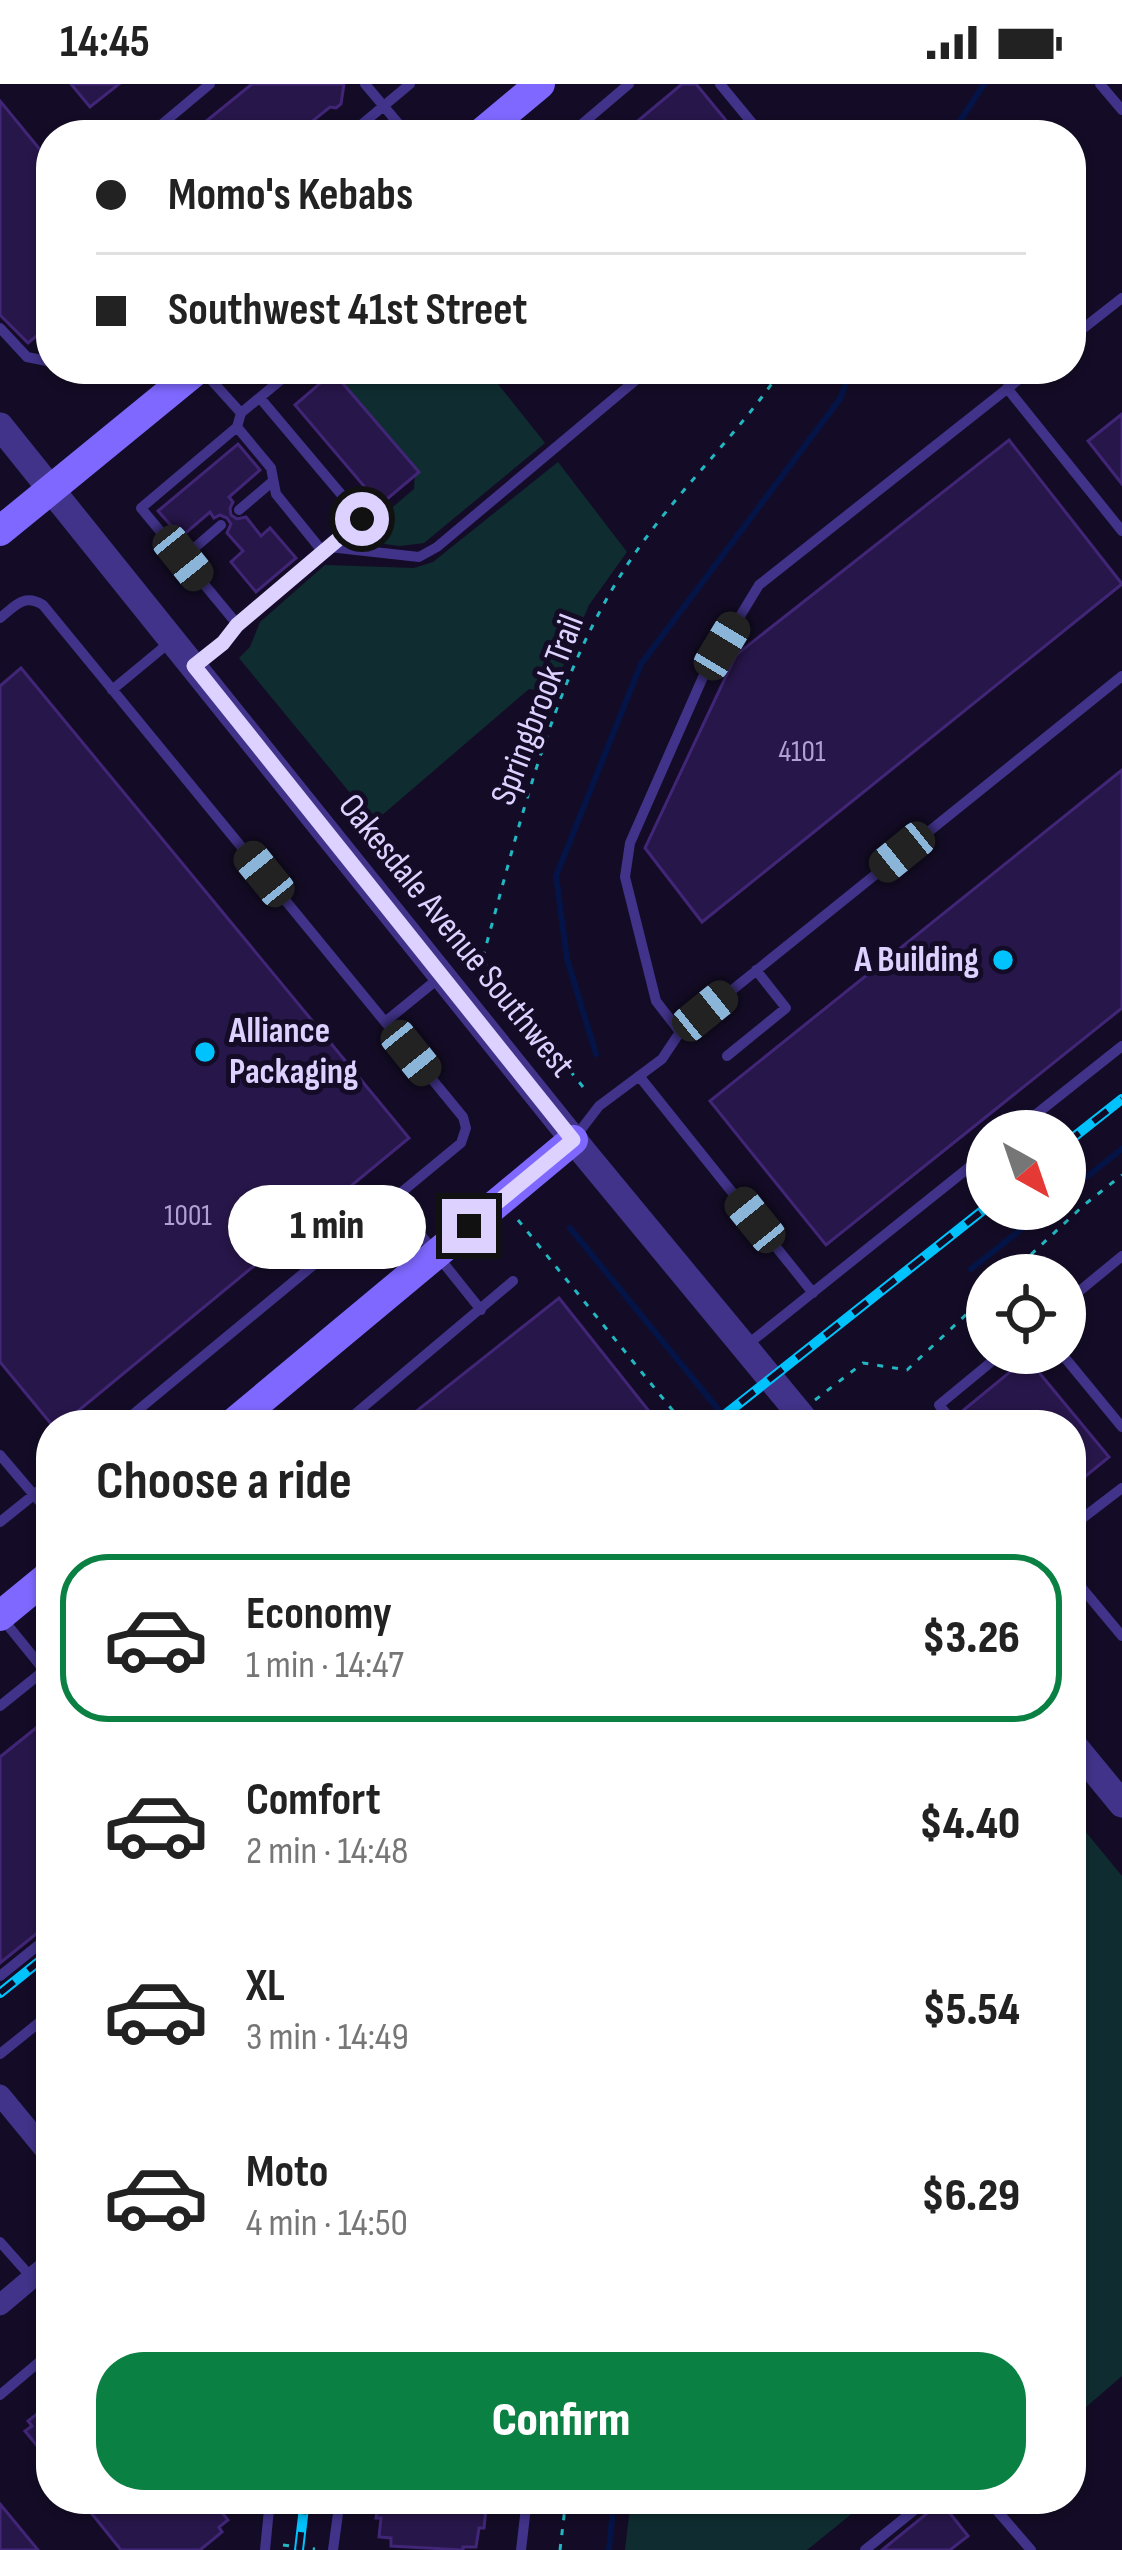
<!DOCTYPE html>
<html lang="en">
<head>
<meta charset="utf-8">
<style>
	:root { --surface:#fff; --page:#f6f6f6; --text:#222; --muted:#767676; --line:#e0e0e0; --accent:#0b8043 }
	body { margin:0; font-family:"Sofia Sans Condensed",sans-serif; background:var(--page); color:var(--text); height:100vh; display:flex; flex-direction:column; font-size:45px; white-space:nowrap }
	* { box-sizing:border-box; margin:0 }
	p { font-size:39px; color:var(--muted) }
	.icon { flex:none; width:66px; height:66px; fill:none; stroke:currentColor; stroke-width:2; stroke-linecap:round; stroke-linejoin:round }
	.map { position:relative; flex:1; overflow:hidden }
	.panel { position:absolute; left:36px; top:1326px; width:1050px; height:1104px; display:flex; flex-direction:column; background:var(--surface); border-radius:48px; box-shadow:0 3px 9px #0004 }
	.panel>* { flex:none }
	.top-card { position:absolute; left:36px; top:36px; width:1050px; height:264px; border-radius:48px; box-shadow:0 3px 9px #0004; display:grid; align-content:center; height:264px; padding:0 60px; background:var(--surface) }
	.needle { width:78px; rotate:140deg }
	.buttons { position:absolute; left:966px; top:1026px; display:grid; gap:24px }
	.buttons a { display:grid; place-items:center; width:120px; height:120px; border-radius:50%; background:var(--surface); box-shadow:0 3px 9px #0004; font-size:60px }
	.end { position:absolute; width:54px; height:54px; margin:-27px; border:15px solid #dcd1ff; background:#111; box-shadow:0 0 0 6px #111 }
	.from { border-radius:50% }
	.bubble { position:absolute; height:84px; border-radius:42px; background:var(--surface); box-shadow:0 3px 9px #0004; font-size:39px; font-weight:800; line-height:84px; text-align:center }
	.car { position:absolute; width:36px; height:72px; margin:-36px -18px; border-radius:15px; box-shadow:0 0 9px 3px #0007; background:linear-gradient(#222 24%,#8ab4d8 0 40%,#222 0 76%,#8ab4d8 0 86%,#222 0) }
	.top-card b { display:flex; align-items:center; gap:42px; height:114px; font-size:45px }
	.top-card b+b { border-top:3px solid var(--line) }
	.top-card i { width:30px; height:30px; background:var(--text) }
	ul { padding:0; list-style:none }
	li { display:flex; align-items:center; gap:36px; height:168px; margin:0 24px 18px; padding:0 36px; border:6px solid transparent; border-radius:48px }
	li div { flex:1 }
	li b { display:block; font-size:45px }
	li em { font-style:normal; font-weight:800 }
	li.selected { border-color:var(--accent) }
	li>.icon { width:108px; height:108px; stroke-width:1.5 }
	h2 { padding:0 60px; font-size:54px; line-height:144px }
	.primary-button { display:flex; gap:24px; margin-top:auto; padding:24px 60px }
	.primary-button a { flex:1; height:138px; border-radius:48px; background:var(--accent); color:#fff; font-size:48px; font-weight:800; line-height:138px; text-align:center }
	.status { display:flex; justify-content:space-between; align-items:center; height:84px; padding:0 60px; background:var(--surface); direction:ltr }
	.status svg { height:33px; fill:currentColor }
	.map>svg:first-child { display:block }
	.green { fill:#0f2d30 }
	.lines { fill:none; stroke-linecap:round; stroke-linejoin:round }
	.stream { stroke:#051446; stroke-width:6 }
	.building { fill:#271649; stroke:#412677; stroke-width:3 }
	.path { stroke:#22b7c2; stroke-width:3; stroke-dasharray:6 9; stroke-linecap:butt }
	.service { stroke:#413389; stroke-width:10 }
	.minor { stroke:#413389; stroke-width:21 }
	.tertiary { stroke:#413389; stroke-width:27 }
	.secondary { stroke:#7f68ff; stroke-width:30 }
	.rail-casing { stroke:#00c2fc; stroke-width:10 }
	.rail { stroke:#140c26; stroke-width:6; stroke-dasharray:18; stroke-linecap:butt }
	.route { stroke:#dcd1ff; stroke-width:15 }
	.poi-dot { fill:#00c2fc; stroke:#140c26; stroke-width:4.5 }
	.labels { text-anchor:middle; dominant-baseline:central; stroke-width:10; stroke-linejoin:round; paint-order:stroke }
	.number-label { font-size:30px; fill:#afa2d2 }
	.street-label { font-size:36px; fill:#dcd1ff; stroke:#140c26 }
	.poi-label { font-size:36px; font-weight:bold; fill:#dcd1ff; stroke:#140c26; text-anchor:end }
</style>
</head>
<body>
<div class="status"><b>14:45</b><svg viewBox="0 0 49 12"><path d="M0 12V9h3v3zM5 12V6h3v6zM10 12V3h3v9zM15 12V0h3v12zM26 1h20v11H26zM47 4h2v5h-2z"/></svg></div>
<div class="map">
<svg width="1122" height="2466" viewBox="0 0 1122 2466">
	<rect width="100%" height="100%" fill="#140c26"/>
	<path class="green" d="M328,285H486L545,359L424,459L400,462L354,456L414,405L415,389Z
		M558,378L627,468L589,521L552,608L529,605L374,738L239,574L250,563L260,538L325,481L414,484L433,478Z
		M1071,1730L1122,1792V2292L1071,2336Z
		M631,2415H870L807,2466H625Z"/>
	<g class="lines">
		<path class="stream" d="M951,51L984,0
			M596,970L567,875L556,792L641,580L840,315L851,285
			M1065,1110L1122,1065
			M570,1144L731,1341
			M971,1185L1047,1125
			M609,2466L614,2415"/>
	</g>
	<path class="building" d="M71,0H119L90,23Z
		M252,0H344L341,20L336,24L330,23L295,51H189Z
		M682,0H696L738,51H621Z
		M0,17L51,79V240L28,259L0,231Z
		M333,288L419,388L380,421L295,321Z
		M1122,330V400L1088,357Z
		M1009,356L1122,500L702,838L645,764L736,571Z
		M238,360L260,386L229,413L233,418L230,424L231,431L237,435L246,433L261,452L270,444L296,474L256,508L231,478L243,467L227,449L231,440L227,434L220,431L214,434L210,428L181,453L158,427Z
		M21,584L409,1054L61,1341H52L0,1278V602Z
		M1122,686V924L826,1161L710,1017Z
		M559,1214L660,1341H399Z
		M1027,1274L1109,1373L1071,1404V1341H970L960,1329Z
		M51,1632V1838L0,1879V1673Z
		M51,2319V2379L25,2347L32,2342L28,2337Z
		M80,2415H211L228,2436L219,2443L222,2448L200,2466H121Z
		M379,2415H487L484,2444H479L476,2463H463V2466L391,2462V2454L379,2453L381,2434H376Z
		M941,2418L968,2452L950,2466H882Z
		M0,2420L38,2466H0Z"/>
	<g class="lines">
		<path class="path" d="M583,1003L482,876C521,738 554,584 638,465C682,402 739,349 782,285
			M518,1136L674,1328L673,1341
			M1009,1191L1084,1121L1122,1091
			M815,1316L863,1279L907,1286L987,1211
			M283,2461L315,2465
			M560,2466L566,2415"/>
		<path class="service" d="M365,0L408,51
			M720,0L762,51
			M1100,0L1122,26
			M149,51L210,0
			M349,51L410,0
			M569,51L629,0
			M0,244L27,273L47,277
			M1071,254L1122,214
			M203,287L241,329
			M1007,304L1122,447
			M260,314L362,435L237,540L141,424L237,343L241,329L294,285
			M237,343L271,384L276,410L323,468
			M239,426L273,397
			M329,463L419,473L437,463L649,285
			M183,474L221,441
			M0,534C15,522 24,509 43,521L463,1033L466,1044L461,1059L120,1341
			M197,580L223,559L237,540
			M112,606L170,558
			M385,938L439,894
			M680,948L656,917L625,793L630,759L703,593L759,501L1032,285
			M727,972L786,924L756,886
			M639,992L813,1209
			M1015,1047L1122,962
			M576,1052L599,1022L662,975L680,948L1122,592
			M393,1116L481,1226
			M1065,1219L1122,1172
			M747,1261L987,1069
			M1061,1269L1122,1343
			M342,1341L513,1197
			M956,1341L939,1321L1002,1269
			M0,1371L51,1431
			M0,1438L51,1397
			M1071,1443L1122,1404
			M1071,1491L1122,1552
			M1,1533L44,1586
			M0,1622L51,1581
			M0,1892L51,1851
			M0,1970L51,1929
			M0,2158L32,2194
			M0,2311L51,2268
			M987,2415L1031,2466
			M265,2466L270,2415
			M333,2466L340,2415
			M521,2466L527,2415
			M865,2466L928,2415"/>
		<path class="minor" d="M0,2011L51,2073
			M0,2221L51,2178"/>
		<path class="tertiary" d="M0,342L585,1070L809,1341
			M1071,1658L1122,1720"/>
		<path class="secondary" d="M479,51L540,0
			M0,447L198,285
			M231,1341L573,1056
			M0,1532L51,1490"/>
		<defs>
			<path id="rail" d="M1065,1060L1122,1015
				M712,1341L987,1123
				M0,1909L51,1868
				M299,2466L305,2415"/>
		</defs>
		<use href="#rail" class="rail-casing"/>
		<use href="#rail" class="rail"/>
	</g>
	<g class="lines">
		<path class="route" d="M362,435L237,541L223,559L194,582L573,1056L469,1142"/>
	</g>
	<g class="poi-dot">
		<circle cx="1003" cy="876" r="12"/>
		<circle cx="205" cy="968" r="12"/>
	</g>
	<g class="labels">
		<g class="number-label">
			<text x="802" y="668">4101</text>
			<text x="188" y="1132">1001</text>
		</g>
		<g class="street-label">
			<text transform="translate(538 626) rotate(-69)">Springbrook Trail</text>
			<text transform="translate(456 852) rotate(51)">Oakesdale Avenue Southwest</text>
		</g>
		<g class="poi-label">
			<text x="979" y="876">A Building</text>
			<text x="229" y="947" text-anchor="start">Alliance<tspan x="229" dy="41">Packaging</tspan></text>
		</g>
	</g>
</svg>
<div class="buttons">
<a><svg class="needle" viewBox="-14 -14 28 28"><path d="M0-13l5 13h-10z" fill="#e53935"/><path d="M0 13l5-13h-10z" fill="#767676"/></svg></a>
<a><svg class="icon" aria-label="locate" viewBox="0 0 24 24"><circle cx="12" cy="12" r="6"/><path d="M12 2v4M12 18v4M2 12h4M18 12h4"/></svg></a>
</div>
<i class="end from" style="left:362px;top:435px"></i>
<i class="end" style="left:469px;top:1142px"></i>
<div class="bubble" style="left:228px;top:1101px;width:198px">1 min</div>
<i class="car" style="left:183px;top:474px;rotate:141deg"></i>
<i class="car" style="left:722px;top:562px;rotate:31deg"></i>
<i class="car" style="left:902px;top:768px;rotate:231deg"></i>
<i class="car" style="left:264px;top:790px;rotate:321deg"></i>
<i class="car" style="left:705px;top:927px;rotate:51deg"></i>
<i class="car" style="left:411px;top:969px;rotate:141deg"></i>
<i class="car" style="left:755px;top:1136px;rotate:321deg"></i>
<div class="top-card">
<b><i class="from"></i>Momo's Kebabs</b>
<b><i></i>Southwest 41st Street</b>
</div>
<section class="panel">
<h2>Choose a ride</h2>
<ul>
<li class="selected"><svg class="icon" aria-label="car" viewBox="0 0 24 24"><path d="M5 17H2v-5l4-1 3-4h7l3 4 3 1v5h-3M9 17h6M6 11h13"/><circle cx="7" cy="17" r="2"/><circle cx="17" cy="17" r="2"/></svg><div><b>Economy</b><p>1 min · 14:47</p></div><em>$3.26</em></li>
<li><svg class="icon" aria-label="car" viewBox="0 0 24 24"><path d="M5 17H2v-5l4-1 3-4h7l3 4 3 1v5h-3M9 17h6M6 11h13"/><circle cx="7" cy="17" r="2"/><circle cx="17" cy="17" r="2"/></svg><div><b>Comfort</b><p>2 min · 14:48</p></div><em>$4.40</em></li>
<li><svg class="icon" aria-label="car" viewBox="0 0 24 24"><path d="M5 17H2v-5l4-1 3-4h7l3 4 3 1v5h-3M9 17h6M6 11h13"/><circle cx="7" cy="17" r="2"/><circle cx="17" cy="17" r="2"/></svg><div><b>XL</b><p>3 min · 14:49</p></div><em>$5.54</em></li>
<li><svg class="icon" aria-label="car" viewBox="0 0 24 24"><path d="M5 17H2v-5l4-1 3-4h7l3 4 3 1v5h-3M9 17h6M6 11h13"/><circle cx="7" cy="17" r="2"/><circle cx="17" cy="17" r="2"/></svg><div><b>Moto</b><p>4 min · 14:50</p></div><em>$6.29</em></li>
</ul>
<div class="primary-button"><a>Confirm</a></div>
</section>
</div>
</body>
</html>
